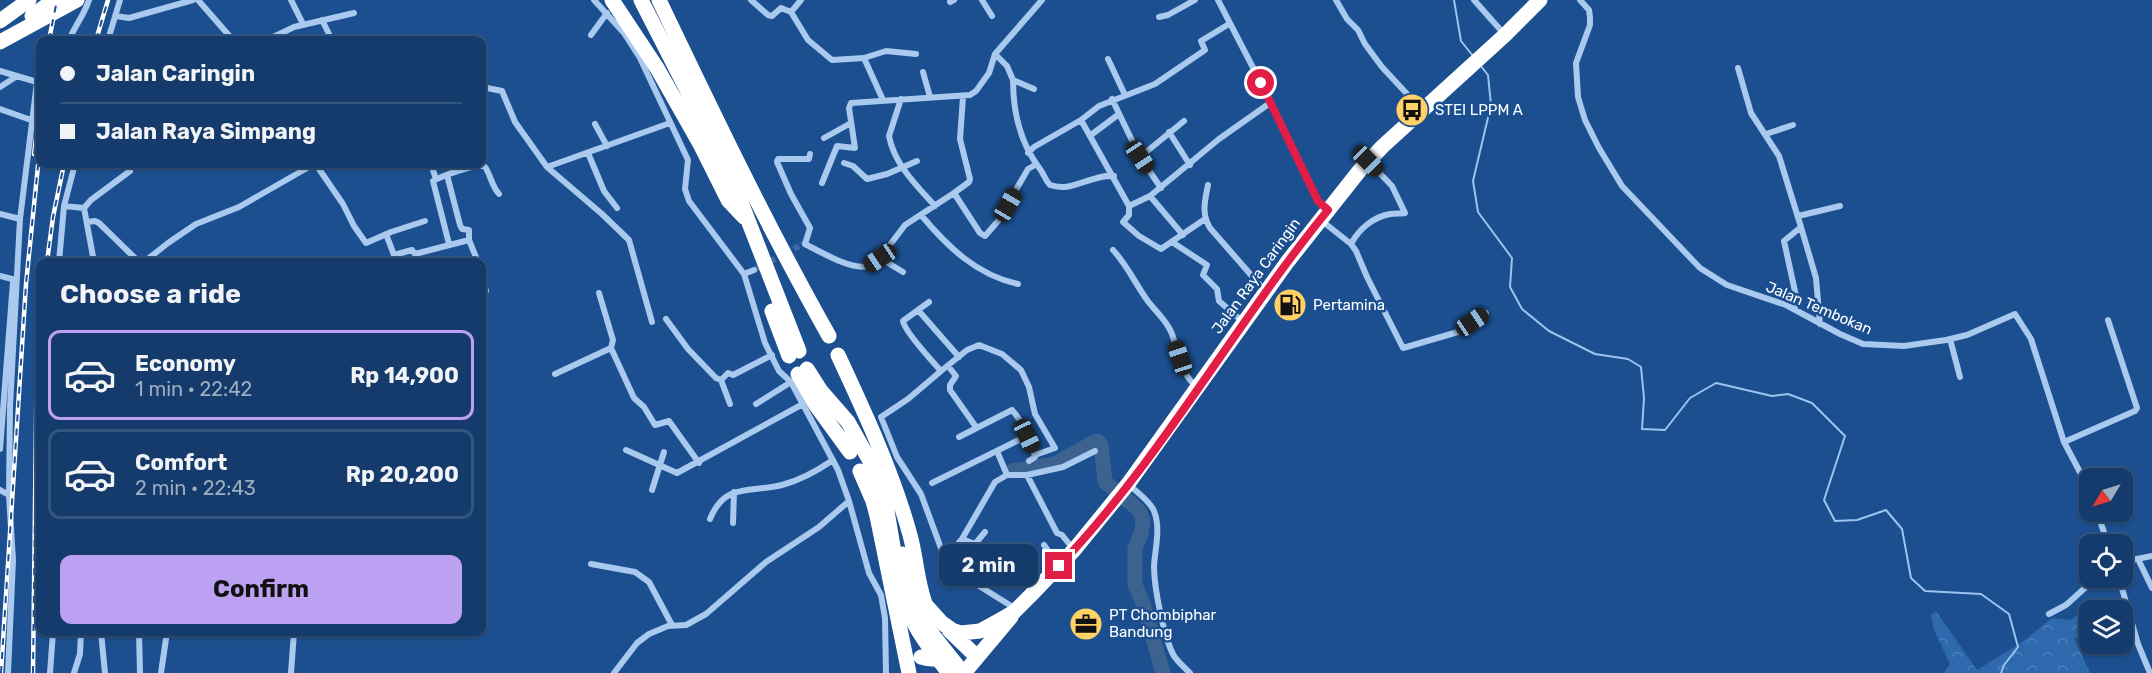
<!DOCTYPE html>
<html lang="en">
<head>
<meta charset="utf-8">
<style>
	:root { --surface:#143b6b; --page:#214673; --text:#f1f3f6; --muted:#9dadc1; --line:#33557e; --accent:#bca0f2 }
	body { margin:0; font-family:Rubik,sans-serif; background:var(--page); color:var(--text); height:100vh; display:flex; flex-direction:column; font-size:22px; white-space:nowrap }
	* { box-sizing:border-box; margin:0 }
	p { font-size:20px; color:var(--muted) }
	.icon { flex:none; width:33px; height:33px; fill:none; stroke:currentColor; stroke-width:2; stroke-linecap:round; stroke-linejoin:round }
	.map { position:relative; flex:1; overflow:hidden }
	.side { position:absolute; left:36px; top:258px; width:450px; height:378px; display:flex; flex-direction:column; background:var(--surface); border-radius:12px; box-shadow:0 2px 4px #0004,0 0 0 2px var(--line) }
	.side>* { flex:none }
	.hud { position:absolute; left:36px; top:36px; width:450px; height:132px; border-radius:12px; box-shadow:0 2px 4px #0004,0 0 0 2px var(--line); display:grid; align-content:center; height:132px; padding:0 24px; background:var(--surface) }
	.needle { width:39px; rotate:232deg }
	.fabs { position:absolute; left:2079px; top:468px; display:grid; gap:12px }
	.fabs a { display:grid; place-items:center; width:54px; height:54px; border-radius:12px; background:var(--surface); box-shadow:0 2px 4px #0004,0 0 0 2px var(--line); font-size:30px }
	.end { position:absolute; width:27px; height:27px; margin:-14px; border:8px solid #e11d48; background:#fff; box-shadow:0 0 0 3px #fff }
	.from { border-radius:50% }
	.bubble { position:absolute; height:42px; border-radius:12px; background:var(--surface); box-shadow:0 2px 4px #0004,0 0 0 2px var(--line); font-size:20px; font-weight:700; line-height:42px; text-align:center }
	.car { position:absolute; width:18px; height:36px; margin:-18px -9px; border-radius:8px; box-shadow:0 0 4px 2px #0007; background:linear-gradient(#222 24%,#8ab4d8 0 40%,#222 0 76%,#8ab4d8 0 86%,#222 0) }
	.hud b { display:flex; align-items:center; gap:21px; height:57px; font-size:22px }
	.hud b+b { border-top:2px solid var(--line) }
	.hud i { width:15px; height:15px; background:var(--text) }
	ul { padding:0; list-style:none }
	li { display:flex; align-items:center; gap:18px; height:90px; margin:0 12px 9px; padding:0 12px; border:3px solid var(--line); border-radius:12px }
	li div { flex:1 }
	li b { display:block; font-size:22px }
	li em { font-style:normal; font-weight:700 }
	li.current { border-color:var(--accent) }
	li>.icon { width:54px; height:54px; stroke-width:1.5 }
	h2 { padding:0 24px; font-size:27px; line-height:72px }
	.cta { display:flex; gap:12px; margin-top:auto; padding:12px 24px }
	.cta a { flex:1; height:69px; border-radius:12px; background:var(--accent); color:#111; font-size:24px; font-weight:700; line-height:69px; text-align:center }
	.map>svg:first-child { display:block }
	.forest { fill:url(#forest-crowns) }
	.lines { fill:none; stroke-linecap:round; stroke-linejoin:round }
	.stream { stroke:#9cc4f0; stroke-width:2 }
	.river { stroke:#3c6290; stroke-width:15 }
	.street-tunnel { stroke:#3d69a0; stroke-width:6; stroke-dasharray:6 3; stroke-linecap:butt }
	.street { stroke:#a9c9ee; stroke-width:6 }
	.highway { stroke:#fff; stroke-width:15 }
	.rail-casing { stroke:#fff; stroke-width:4.5 }
	.rail { stroke:#1b4f8f; stroke-width:2; stroke-dasharray:7; stroke-linecap:butt }
	.highway-bridge { stroke:#fff; stroke-width:15 }
	.route { stroke:#e11d48; stroke-width:8 }
	.labels { text-anchor:middle; dominant-baseline:central; stroke-width:5; stroke-linejoin:round; paint-order:stroke }
	.poi-label { font-size:15px; fill:#fff; stroke:#1b4f8f; text-anchor:start }
	.street-label { font-size:15px; fill:#fff; stroke:#1b4f8f }
</style>
</head>
<body>
<div class="map">
<svg width="2152" height="673" viewBox="0 0 2152 673">
	<defs>
		<pattern id="forest-crowns" width="20" height="18" patternUnits="userSpaceOnUse" patternTransform="scale(1.5)"><rect width="20" height="18" fill="#2e69ad"/><path d="M2 6a3 3 0 1 1 6 0M12 15a3 3 0 1 1 6 0" fill="none" stroke="#4d80b9"/></pattern>
	</defs>
	<rect width="100%" height="100%" fill="#1b4f8f"/>
	<path class="forest" d="M2084,609L2089,611V638H2074L2090,673H1944L1950,664L1934,630L1931,615L1936,611L1977,670L2022,642L2052,618L2071,620Z"/>
	<g class="lines">
		<path class="stream" d="M1454,0L1461,41L1473,56
			M1480,65L1488,75L1491,105L1473,181L1478,212L1512,258L1510,287L1522,309L1549,331L1595,354L1628,359L1641,367L1644,398L1642,429L1665,430L1690,398L1716,383L1772,396L1788,394L1812,403L1845,436L1824,500L1835,521L1857,520L1886,510L1902,529L1911,578L1925,591L1981,594L2009,614L2018,647L2004,665L2001,673"/>
		<path class="river" d="M1012,471L1055,464L1094,442L1098,441L1101,445L1105,482L1132,504L1140,512L1143,521L1141,534L1135,548V585L1143,603L1163,673"/>
		<path class="street-tunnel" d="M754,270L805,243"/>
		<path class="street" d="M198,0L233,40
			M291,0L303,24
			M594,0L624,33L640,58L688,160L685,189L689,201L744,274L765,343L779,371L791,382L838,470L849,501L869,573L881,595L885,618L886,673
			M751,0L768,15L772,16L781,8L791,12L808,40L832,60L864,58
			M982,0L992,16
			M1218,0L1261,83L1318,201L1328,209
			M1336,0L1347,19L1358,30L1365,44L1382,67L1422,110
			M1474,0L1505,35
			M1580,0L1589,10L1590,17V25L1576,63L1578,97L1585,120L1599,148L1622,186L1700,268L1727,285L1786,305L1840,334L1863,344L1904,346L1946,340L1967,335L2015,314L2031,339L2064,442L2090,491
			M950,2L954,0
			M791,12L801,0
			M116,16L129,18L193,0
			M1159,17L1168,15L1195,0
			M322,20L332,40
			M591,35L607,13
			M69,40C75,26 84,15 89,0
			M108,40L120,0
			M267,40L294,27L354,13
			M995,54L1007,66L1013,80L1034,89
			M1108,59L1125,95
			M1738,68L1751,113L1779,156L1801,227L1784,241L1796,296L1795,310
			M0,71L37,82L20,219L10,407L9,495L13,560L8,673
			M923,72L930,97
			M1013,80C1013,112 1020,143 1040,169C1044,174 1045,180 1050,185C1072,193 1092,174 1114,176
			M0,87L17,76
			M482,87L502,91L515,122L547,167L602,214L629,240L652,322
			M901,99L889,136C894,164 917,186 935,206
			M1112,99L1140,157L1161,188
			M883,100L864,58L886,51L916,54
			M0,109L31,120
			M1081,120L1129,206V215L1123,222L1139,236L1161,249L1205,219
			M595,124L607,146
			M1169,132L1190,165
			M1766,134L1793,125
			M1091,135L1119,114
			M824,138L851,123
			M588,153L604,191L617,208
			M1028,153L1034,147L1081,120L1099,106L1155,84L1205,50L1201,41L1229,24
			M810,154L809,159H778L777,162L791,194L810,228L805,244C819,251 852,271 868,266C872,264 876,261 880,258L903,272
			M1140,157L1184,121
			M844,163L853,166L867,179L887,174L917,161
			M318,164L319,169L343,204L354,226L366,243L391,232L425,221
			M431,164L436,179
			M547,167L670,123
			M447,175L460,225L462,229L469,230V240L478,262
			M822,183L837,146L855,148L849,108L851,103L970,95L976,91L989,73L995,54L1042,0
			M1208,185C1205,201 1201,213 1210,228L1265,291
			M954,193L969,182L970,179L960,139L963,97
			M1150,196L1183,235
			M64,206L84,208L94,262
			M1129,206L1150,196L1219,139L1270,103
			M84,208L91,200L130,171
			M0,214L20,219
			M921,215C947,246 976,275 1018,284
			M1798,216L1840,206
			M1322,221L1351,244L1356,251L1367,277L1403,348L1458,332L1486,313
			M88,222L95,221L99,223L139,262
			M1801,227L1816,278L1820,324
			M386,234L394,255L412,250L415,254L469,240
			M1172,242L1207,265L1203,275L1217,289L1219,301L1242,321
			M449,244L433,181C440,177 478,162 485,167C489,171 492,187 499,194
			M1351,244C1359,229 1373,217 1390,214C1395,213 1400,214 1405,213L1392,186L1368,161
			M1113,250C1127,265 1135,283 1147,300C1155,311 1167,320 1172,334C1178,351 1182,378 1198,387
			M880,258L905,225L954,193L980,233L985,236L998,221L1028,169L1035,165
			M59,262L64,206L75,164
			M144,262L168,243L196,224L239,207L314,164
			M744,274L754,270
			M0,276L16,280
			M482,276L486,291
			M599,293L613,340L611,348L634,398L644,407L655,425L669,421L699,463
			M929,302L903,321C904,331 933,362 941,371L908,399L881,417L897,457L921,494L945,559
			M918,310L959,357
			M666,319L688,349L716,378L721,380L728,373L733,375L772,355
			M1950,339L1960,377
			M948,366L956,376L950,385V390L976,427
			M941,371L967,350L979,345L1002,354L1021,370L1029,387L1035,414L1055,448L1035,455
			M555,374L611,348
			M721,380L730,404
			M756,404L791,382
			M959,437L1012,410C1022,421 1033,443 1035,457L1029,461
			M2064,442L2135,411L2137,408L2108,320
			M0,449L13,282
			M626,450L677,473L803,404
			M997,451L1007,475
			M1027,475L1057,533L1062,535L1074,550
			M932,483L1027,436
			M1129,485C1137,492 1150,501 1154,511C1161,528 1155,549 1154,566C1154,588 1164,638 1174,656C1178,662 1185,668 1190,673
			M0,490L9,495
			M652,490L664,452
			M2097,512L2108,544
			M710,519C725,482 750,493 782,485C801,480 817,471 833,460
			M733,523L734,492
			M962,539L975,544L985,532
			M1044,545L1058,566
			M2138,559L2152,588
			M2122,562L2152,556
			M591,564L635,572L649,582L672,625
			M2119,578L2138,644L2150,673
			M1016,609L976,584L960,578L950,570L945,564V559L962,539L995,482L1007,475H1027L1063,467L1095,451
			M2049,614L2066,605L2096,578
			M101,632L105,673
			M139,632L140,673
			M50,673L53,632
			M74,673L80,654L81,632
			M161,673L167,632
			M291,673L294,632
			M614,673L637,643L649,634L668,626L686,625L706,614L766,562L819,527L849,501"/>
		<path class="highway" d="M612,0L657,68L700,144L728,200L744,217
			M641,0L730,174L799,351
			M659,0C713,113 767,226 829,336
			M32,16L54,0
			M0,21L29,0
			M0,42L77,0
			M772,311L789,356
			M838,355C865,413 893,473 910,535C917,560 917,587 928,611
			M807,369L821,391L848,422L879,477L886,505L895,558
			M798,374L815,404L850,452
			M860,471L873,501L877,516L909,673
			M924,603L942,623L952,630L961,633L980,631L1000,620L1014,612L1030,596L1074,550L1128,484L1288,261L1360,170L1383,146L1505,35L1540,0
			M949,630L977,657
			M921,657C931,660 939,661 944,651
			M964,673L1011,617"/>
		<defs>
			<path id="rail" d="M49,40L57,0
				M96,40L108,0
				M34,154L40,107
				M47,262L53,217L64,164
				M1,673L26,284L40,146
				M33,673L37,339L40,295"/>
		</defs>
		<use href="#rail" class="rail-casing"/>
		<use href="#rail" class="rail"/>
		<path class="highway-bridge" d="M902,554L919,612L928,629L963,673
			M896,567C906,617 918,634 949,673"/>
	</g>
	<g class="lines">
		<path class="route" d="M1059,566C1162,458 1234,325 1328,210L1318,201L1261,83"/>
	</g>
	<defs>
		<symbol id="bus-disc" viewBox="-11 -11 22 22"><circle r="9.5" fill="#ffd166" stroke="#1b4f8f"/><path d="M-5-6H5V4H4V6H2V4H-2V6H-4V4H-5ZM-3.5-4V0h7V-4ZM-3.5 1.2v1.5H-2V1.2ZM2 1.2v1.5H3.5V1.2Z" fill="#111"/></symbol>
		<symbol id="fuel-disc" viewBox="-11 -11 22 22"><circle r="9.5" fill="#ffd166" stroke="#1b4f8f"/><path d="M-5.5-6h7V0h2V4h1.3V-2.5L3-4.5l.8-.8L6-3V5H2.5V1h-1V6h-7ZM-4.2-4.7v3.2H.2V-4.7Z" fill="#111"/></symbol>
		<symbol id="office-disc" viewBox="-11 -11 22 22"><circle r="9.5" fill="#ffd166" stroke="#1b4f8f"/><path d="M-6-3h4V-5.5h4V-3h4V5H-6ZM-1-4.5V-3h2v-1.5ZM-6 0V1H6V0Z" fill="#111"/></symbol>
	</defs>
	<g fill-rule="evenodd">
		<use href="#bus-disc" x="1393" y="91" width="38" height="38"/>
		<use href="#fuel-disc" x="1271" y="286" width="38" height="38"/>
		<use href="#office-disc" x="1067" y="605" width="38" height="38"/>
	</g>
	<g class="labels">
		<g class="poi-label">
			<text x="1435" y="110">STEI LPPM A</text>
			<text x="1313" y="305">Pertamina</text>
			<text x="1109" y="615">PT Chombiphar<tspan x="1109" dy="17">Bandung</tspan></text>
		</g>
		<g class="street-label">
			<text transform="translate(1256 276) rotate(-54)">Jalan Raya Caringin</text>
			<text transform="translate(1819 308) rotate(23)">Jalan Tembokan</text>
		</g>
	</g>
</svg>
<div class="fabs">
<a><svg class="needle" viewBox="-14 -14 28 28"><path d="M0-13l5 13h-10z" fill="#e53935"/><path d="M0 13l5-13h-10z" fill="#9dadc1"/></svg></a>
<a><svg class="icon" aria-label="locate" viewBox="0 0 24 24"><circle cx="12" cy="12" r="6"/><path d="M12 2v4M12 18v4M2 12h4M18 12h4"/></svg></a>
<a><svg class="icon" aria-label="layers" viewBox="0 0 24 24"><path d="M12 4l9 5-9 5-9-5zM3 14l9 5 9-5"/></svg></a>
</div>
<i class="end from" style="left:1261px;top:83px"></i>
<i class="end" style="left:1059px;top:566px"></i>
<div class="bubble" style="left:939px;top:544px;width:99px">2 min</div>
<i class="car" style="left:1140px;top:157px;rotate:146deg"></i>
<i class="car" style="left:1368px;top:161px;rotate:135deg"></i>
<i class="car" style="left:1008px;top:205px;rotate:30deg"></i>
<i class="car" style="left:880px;top:258px;rotate:236deg"></i>
<i class="car" style="left:1472px;top:322px;rotate:56deg"></i>
<i class="car" style="left:1180px;top:358px;rotate:342deg"></i>
<i class="car" style="left:1027px;top:436px;rotate:155deg"></i>
<div class="hud">
<b><i class="from"></i>Jalan Caringin</b>
<b><i></i>Jalan Raya Simpang</b>
</div>
<section class="side">
<h2>Choose a ride</h2>
<ul>
<li class="current"><svg class="icon" aria-label="car" viewBox="0 0 24 24"><path d="M5 17H2v-5l4-1 3-4h7l3 4 3 1v5h-3M9 17h6M6 11h13"/><circle cx="7" cy="17" r="2"/><circle cx="17" cy="17" r="2"/></svg><div><b>Economy</b><p>1 min · 22:42</p></div><em>Rp 14,900</em></li>
<li><svg class="icon" aria-label="car" viewBox="0 0 24 24"><path d="M5 17H2v-5l4-1 3-4h7l3 4 3 1v5h-3M9 17h6M6 11h13"/><circle cx="7" cy="17" r="2"/><circle cx="17" cy="17" r="2"/></svg><div><b>Comfort</b><p>2 min · 22:43</p></div><em>Rp 20,200</em></li>
</ul>
<div class="cta"><a>Confirm</a></div>
</section>
</div>
</body>
</html>
